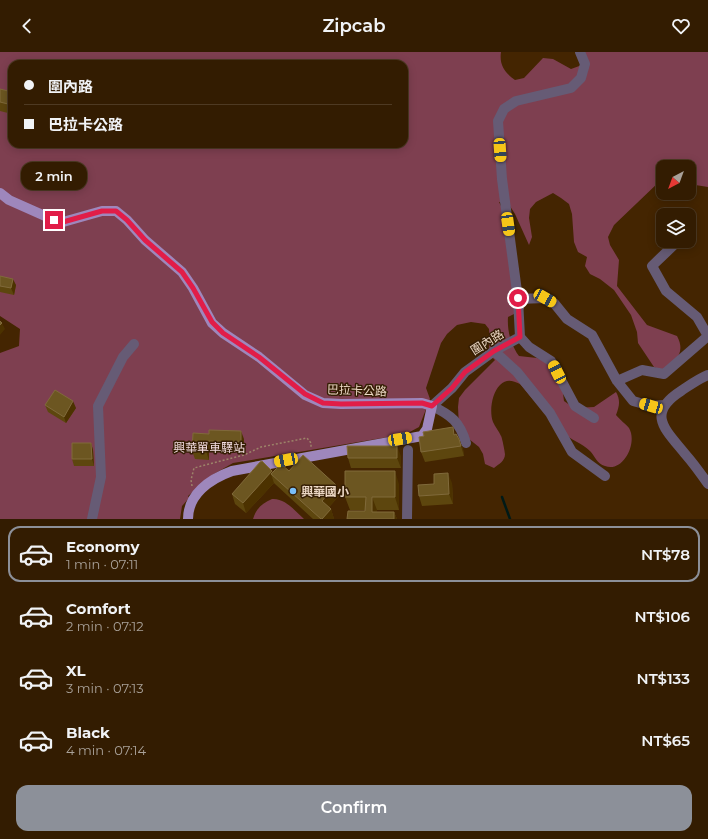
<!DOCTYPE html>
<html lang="en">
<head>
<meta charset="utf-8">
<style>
	:root { --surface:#331c01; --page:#3e2910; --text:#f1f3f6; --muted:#a9a199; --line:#4e3a23; --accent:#8c9099 }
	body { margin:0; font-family:Montserrat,"Noto Sans TC",sans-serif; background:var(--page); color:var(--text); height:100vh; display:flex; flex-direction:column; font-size:15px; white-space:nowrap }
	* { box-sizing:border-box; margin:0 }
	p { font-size:13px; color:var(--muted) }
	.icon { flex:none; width:22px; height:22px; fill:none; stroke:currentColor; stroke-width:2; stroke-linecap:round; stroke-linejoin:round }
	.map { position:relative; height:467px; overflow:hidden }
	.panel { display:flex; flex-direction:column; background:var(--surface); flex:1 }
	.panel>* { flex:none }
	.top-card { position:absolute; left:8px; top:8px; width:400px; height:88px; border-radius:12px; box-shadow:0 2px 10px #0003,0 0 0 1px var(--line); display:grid; align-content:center; height:88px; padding:0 16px; background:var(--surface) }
	.needle { width:26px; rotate:221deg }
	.tools { position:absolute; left:656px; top:108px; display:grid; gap:8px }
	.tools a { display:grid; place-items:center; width:40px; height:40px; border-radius:8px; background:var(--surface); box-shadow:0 2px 10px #0003,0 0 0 1px var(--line); font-size:20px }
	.end { position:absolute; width:18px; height:18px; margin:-9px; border:5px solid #e11d48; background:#fff; box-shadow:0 0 0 2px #fff }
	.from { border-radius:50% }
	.bubble { position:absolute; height:28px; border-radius:12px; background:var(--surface); box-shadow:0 2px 10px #0003,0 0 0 1px var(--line); font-size:13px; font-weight:600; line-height:28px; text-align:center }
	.car { position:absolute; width:12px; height:24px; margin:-12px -6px; border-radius:5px; box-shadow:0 0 3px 1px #0007; background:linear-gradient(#f5c518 24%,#345 0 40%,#f5c518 0 76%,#345 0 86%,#f5c518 0) }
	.top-card b { display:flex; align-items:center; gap:14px; height:38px; font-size:15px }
	.top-card b+b { border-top:1px solid var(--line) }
	.top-card i { width:10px; height:10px; background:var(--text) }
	ul { padding:7px 0 0; list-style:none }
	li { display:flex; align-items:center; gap:12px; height:56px; margin:0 8px 6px; padding:0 8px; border:2px solid transparent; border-radius:12px }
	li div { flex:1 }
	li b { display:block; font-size:15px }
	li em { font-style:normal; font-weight:600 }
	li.on { border-color:var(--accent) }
	li>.icon { width:36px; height:36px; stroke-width:1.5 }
	.action { display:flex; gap:8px; margin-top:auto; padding:8px 16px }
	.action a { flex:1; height:46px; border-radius:12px; background:var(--accent); color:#fff; font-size:16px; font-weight:600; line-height:46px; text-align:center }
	header { display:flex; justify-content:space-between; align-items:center; height:52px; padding:0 16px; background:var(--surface); font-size:18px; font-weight:600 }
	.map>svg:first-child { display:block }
	.green { fill:#7e3f50; fill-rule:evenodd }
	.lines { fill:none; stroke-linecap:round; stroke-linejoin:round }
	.stream { stroke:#001a17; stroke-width:2.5 }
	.path { stroke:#9d8469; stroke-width:1.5; stroke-dasharray:2 2; stroke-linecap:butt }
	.minor { stroke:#665b75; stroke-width:10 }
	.major { stroke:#9e87bc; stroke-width:10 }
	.wall { fill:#5d460e }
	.shaded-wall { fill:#4c3200 }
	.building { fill:#6c5621; stroke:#806a3b }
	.route { stroke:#e11d48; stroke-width:5 }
	.poi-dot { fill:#79bff8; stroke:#351e04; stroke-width:1.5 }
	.labels { text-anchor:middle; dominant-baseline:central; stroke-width:3; stroke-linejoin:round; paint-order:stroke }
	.street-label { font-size:12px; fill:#ecd8c5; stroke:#351e04 }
	.park-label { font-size:12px; fill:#f2dce0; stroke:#351e04 }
	.poi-label { font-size:12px; font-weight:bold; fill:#ecd8c5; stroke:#351e04; text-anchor:start }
</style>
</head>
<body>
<header><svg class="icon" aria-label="back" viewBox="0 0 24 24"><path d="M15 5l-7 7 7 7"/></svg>Zipcab<svg class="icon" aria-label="heart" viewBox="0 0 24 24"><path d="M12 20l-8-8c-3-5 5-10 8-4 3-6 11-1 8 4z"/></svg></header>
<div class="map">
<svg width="708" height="467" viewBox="0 0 708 467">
	<rect width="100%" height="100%" fill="#442501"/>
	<path class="green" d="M0,0H501C499,13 505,21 515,28L524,26L543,6L553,7L571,17L582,13L579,0H708V135L689,132V115H663V128L660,129L614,173L608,185L610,193L619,208L617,234L647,273L677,284C686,301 676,308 663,319L654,315L638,291L637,280L631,263L614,238L600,227L590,222L585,214L587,205L578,200L574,190L572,162L569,152L561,146L553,141L536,150L530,157L529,166L532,185L529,193L515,162L508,151L499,150L503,158L524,257L508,265C507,279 511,293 519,304L537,306L546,310L562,334L564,349L574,356L594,355L616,340C621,349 619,355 616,363C620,368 626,372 629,376C638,391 623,421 605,414C597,412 595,404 590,399C582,391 570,388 563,380C547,365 534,348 520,332C513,329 507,326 500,333C492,341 489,359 493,370C495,375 499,379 501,384C502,385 505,400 505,402C505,409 499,412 494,416L485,412L483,402L479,395L464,383L459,375L458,355L459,346L465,338L495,308C486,300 490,288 489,277L485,272L471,270L457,273L447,282L441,291L426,336L430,347L419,375L406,382L233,411L212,423L188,444L189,446L182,454L180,467H0V301L19,294L20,277L0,264ZM12,12H404V92H12Z
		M272,447C285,446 294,458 304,467H253C256,457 262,451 272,447Z"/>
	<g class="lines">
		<path class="stream" d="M502,445L510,467"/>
		<path class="path" d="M192,434L191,428L194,416L244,403L261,395L307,386L311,391V395"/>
		<path class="minor" d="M678,189L652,214L666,239L697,265L708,284
			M518,247L545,246L554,251L567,267L592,283L617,329L633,349L651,354L664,353
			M520,285L529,295L551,309L575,354L594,366
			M494,299L517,320L550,361L572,400L605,424
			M708,323C698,327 690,333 681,339C645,362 666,378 686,403C694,412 701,422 708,432
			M617,329L642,318L664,322L708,284
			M466,391C460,370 451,363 432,354L452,336L465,320L494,299L520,285L518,247L502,127L498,69L504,57L516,49L571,36L581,26L585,12L580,0
			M92,467L101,425L98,354L123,305L134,292
			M407,467L408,398"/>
		<path class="major" d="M0,141L9,148L54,168L63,170L102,159H116L127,168L145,188L182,220L193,236L212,271L223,281L259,305L305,343L323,351L341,352L422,351L432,354L427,377L422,384L232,419C210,427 188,442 188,467"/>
	</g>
	<path class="wall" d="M0,37L12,40V62L0,59Z
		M0,224L16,233L14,243L0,240Z
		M45,353L76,356L66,371L48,360Z
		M193,381L244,387V399L209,398V408L195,407L192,399Z
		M456,382L463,397L464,404L425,410L421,400Z
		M91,391L93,398L94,414H74L72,407Z
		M401,404V416H351L348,406Z
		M272,419L273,420L289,419L340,443L329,455L331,457L334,467H313L275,432L274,431L246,461L235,452L232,442Z
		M452,431L453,452L422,454L419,444Z
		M399,432V458H377V460H394L397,467H347L365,459V458H350L345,445Z"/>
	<path class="shaded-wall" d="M13,227L16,233L14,243L11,236Z
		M2,271L5,277L0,283V273Z
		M73,349L76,356L66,371L64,365Z
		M241,379L244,387V399L241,390Z
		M459,387L463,397L464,404L461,394Z
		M206,389L209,398V408L206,399Z
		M91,391L93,398L94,414L92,407Z
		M397,394L401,404V416L397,406Z
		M272,419L275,426L271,422L274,431L246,461L243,451Z
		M395,419L399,432V458L395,445Z
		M448,421L452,431L453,452L449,442Z
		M336,433L340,443L325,459L322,449Z
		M372,445L377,458V467L372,460Z
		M331,457L334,467H322Z
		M394,460L397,467H394Z"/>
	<path class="building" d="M0,37L12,40V53L0,50Z
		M0,224L13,227L11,236L0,234Z
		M0,269L2,271L0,273Z
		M55,338L73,349L64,365L45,353Z
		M453,375L454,383L456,382L459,387L461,394L421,400L419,385L424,384L423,380Z
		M209,378L241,379V390L206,389V399H192L193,381L209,382Z
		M72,391H91L92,407H72Z
		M347,394H397V406H348Z
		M303,403L336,433L322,449L331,457L322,467H321L271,422L281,412L289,419Z
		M262,409L272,419L243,451L232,442L260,410Z
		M345,419H395V445H372V460H394V467H347L348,459H365L366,445H345Z
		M448,421L449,442L419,444L418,433L434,432V422Z"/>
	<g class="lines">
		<path class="route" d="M54,168L63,170L102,159H116L127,168L145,188L182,220L193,236L212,270L223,281L259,305L305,342L323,351L341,352L422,351L432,354L452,336L465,320L494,299L520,285L518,246"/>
	</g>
	<circle class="poi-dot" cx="293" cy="439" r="4"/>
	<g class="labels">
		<g class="street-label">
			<text transform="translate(487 290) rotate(-32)">圍內路</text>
			<text transform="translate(357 338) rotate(2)">巴拉卡公路</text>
		</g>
		<g class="park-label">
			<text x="209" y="395">興華單車驛站</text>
		</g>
		<g class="poi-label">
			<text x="301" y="439">興華國小</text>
		</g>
	</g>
</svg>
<div class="tools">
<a><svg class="needle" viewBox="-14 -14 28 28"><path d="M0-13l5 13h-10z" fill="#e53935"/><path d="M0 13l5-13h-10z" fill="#a9a199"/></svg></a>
<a><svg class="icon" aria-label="layers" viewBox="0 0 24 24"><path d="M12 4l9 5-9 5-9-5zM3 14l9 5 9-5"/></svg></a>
</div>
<i class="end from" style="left:518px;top:246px"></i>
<i class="end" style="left:54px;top:168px"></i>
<div class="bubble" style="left:21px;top:110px;width:66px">2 min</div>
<i class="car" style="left:500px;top:98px;rotate:176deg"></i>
<i class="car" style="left:508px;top:172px;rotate:172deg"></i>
<i class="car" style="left:545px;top:246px;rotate:119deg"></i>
<i class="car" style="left:557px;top:320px;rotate:333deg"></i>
<i class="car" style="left:651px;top:354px;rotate:286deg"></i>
<i class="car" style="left:400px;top:387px;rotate:80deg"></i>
<i class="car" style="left:286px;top:408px;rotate:259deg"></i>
<div class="top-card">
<b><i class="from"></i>圍內路</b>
<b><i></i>巴拉卡公路</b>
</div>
</div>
<section class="panel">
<ul>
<li class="on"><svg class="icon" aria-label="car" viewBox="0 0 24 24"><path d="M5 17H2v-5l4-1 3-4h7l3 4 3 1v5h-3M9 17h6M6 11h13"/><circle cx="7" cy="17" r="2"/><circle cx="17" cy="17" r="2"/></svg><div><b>Economy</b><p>1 min · 07:11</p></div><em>NT$78</em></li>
<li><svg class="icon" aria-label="car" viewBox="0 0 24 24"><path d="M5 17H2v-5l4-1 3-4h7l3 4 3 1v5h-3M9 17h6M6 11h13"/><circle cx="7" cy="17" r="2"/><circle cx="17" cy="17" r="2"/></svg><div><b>Comfort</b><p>2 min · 07:12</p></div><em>NT$106</em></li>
<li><svg class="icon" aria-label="car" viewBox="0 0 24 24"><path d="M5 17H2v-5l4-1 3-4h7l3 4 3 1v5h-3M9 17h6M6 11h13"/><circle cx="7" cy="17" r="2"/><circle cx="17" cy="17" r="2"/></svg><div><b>XL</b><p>3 min · 07:13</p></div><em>NT$133</em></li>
<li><svg class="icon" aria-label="car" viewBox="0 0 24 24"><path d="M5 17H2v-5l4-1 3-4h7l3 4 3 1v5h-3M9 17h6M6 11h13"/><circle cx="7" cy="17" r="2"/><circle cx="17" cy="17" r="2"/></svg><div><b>Black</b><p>4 min · 07:14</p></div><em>NT$65</em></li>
</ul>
<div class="action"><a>Confirm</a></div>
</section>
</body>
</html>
